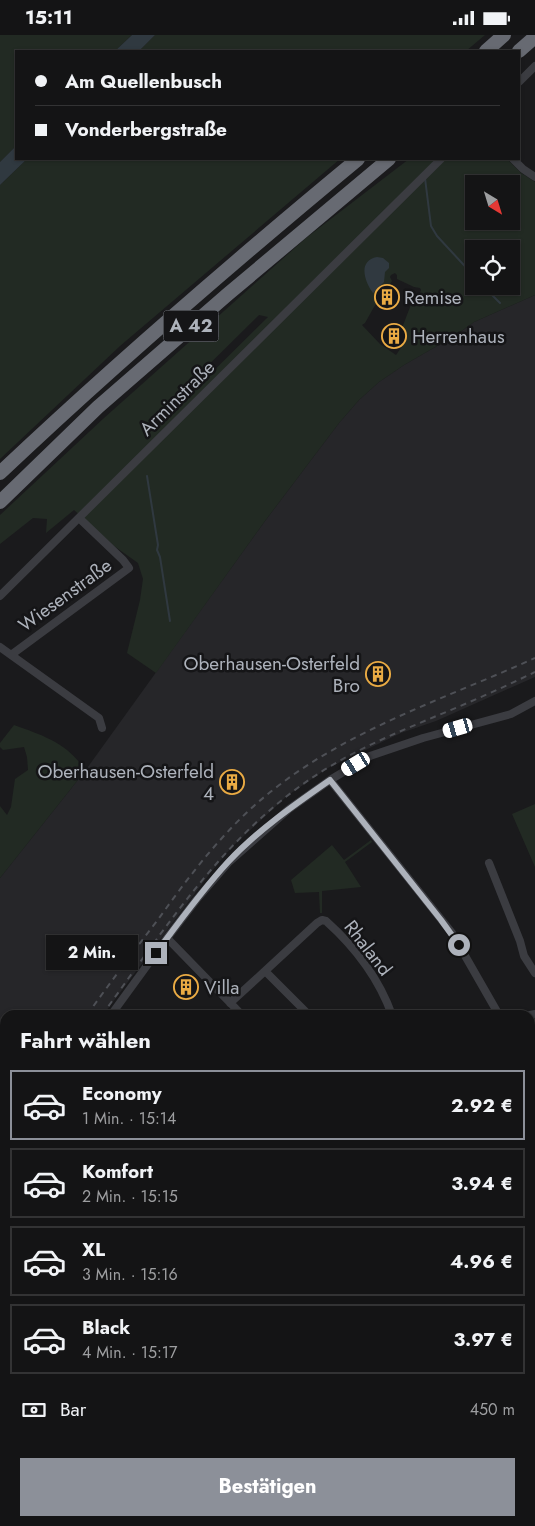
<!DOCTYPE html>
<html lang="de">
<head>
<meta charset="utf-8">
<style>
	:root { --surface:#141415; --page:#1d1d1e; --text:#f1f3f6; --muted:#9d9ea0; --line:#333334; --accent:#8c9099 }
	body { margin:0; font-family:Jost,sans-serif; background:var(--page); color:var(--text); height:100vh; display:flex; flex-direction:column; font-size:19px; white-space:nowrap }
	* { box-sizing:border-box; margin:0 }
	p { font-size:16px; color:var(--muted) }
	.icon { flex:none; width:28px; height:28px; fill:none; stroke:currentColor; stroke-width:2; stroke-linecap:round; stroke-linejoin:round }
	.map { position:relative; flex:1; overflow:hidden }
	.side { position:absolute; left:0px; top:975px; width:535px; height:516px; display:flex; flex-direction:column; background:var(--surface); border-radius:15px 15px 0 0; box-shadow:0 1px 4px #0004,0 0 0 1px var(--line) }
	.side>* { flex:none }
	.hud { position:absolute; left:15px; top:15px; width:505px; height:110px; border-radius:0px; box-shadow:0 1px 4px #0004,0 0 0 1px var(--line); display:grid; align-content:center; height:110px; padding:0 20px; background:var(--surface) }
	.needle { width:32px; rotate:142deg }
	.tools { position:absolute; left:465px; top:140px; display:grid; gap:10px }
	.tools a { display:grid; place-items:center; width:55px; height:55px; border-radius:0px; background:var(--surface); box-shadow:0 1px 4px #0004,0 0 0 1px var(--line); font-size:25px }
	.end { position:absolute; width:22px; height:22px; margin:-11px; border:6px solid #adb2bb; background:#111; box-shadow:0 0 0 2px #111 }
	.from { border-radius:50% }
	.bubble { position:absolute; height:35px; border-radius:0px; background:var(--surface); box-shadow:0 1px 4px #0004,0 0 0 1px var(--line); font-size:16px; font-weight:700; line-height:35px; text-align:center }
	.car { position:absolute; width:15px; height:30px; margin:-15px -8px; border-radius:6px; box-shadow:0 0 4px 1px #0007; background:linear-gradient(#fff 24%,#345 0 40%,#fff 0 76%,#345 0 86%,#fff 0) }
	.hud b { display:flex; align-items:center; gap:18px; height:48px; font-size:19px }
	.hud b+b { border-top:1px solid var(--line) }
	.hud i { width:12px; height:12px; background:var(--text) }
	ul { padding:0; list-style:none }
	li { display:flex; align-items:center; gap:15px; height:70px; margin:0 10px 8px; padding:0 10px; border:2px solid var(--line); border-radius:0px }
	li div { flex:1 }
	li b { display:block; font-size:19px }
	li em { font-style:normal; font-weight:700 }
	li.active { border-color:var(--accent) }
	li>.icon { width:45px; height:45px; stroke-width:1.5 }
	h2 { padding:0 20px; font-size:22px; line-height:60px }
	.pay { display:flex; align-items:center; gap:12px; height:55px; padding:0 20px; font-size:19px }
	.pay p { margin-inline-start:auto }
	.primary-button { display:flex; gap:10px; margin-top:auto; padding:10px 20px }
	.primary-button a { flex:1; height:58px; border-radius:0px; background:var(--accent); color:#fff; font-size:20px; font-weight:700; line-height:58px; text-align:center }
	.status { display:flex; justify-content:space-between; align-items:center; height:35px; padding:0 25px; background:var(--surface); direction:ltr }
	.status svg { height:14px; fill:currentColor }
	.map>svg:first-child { display:block }
	.built { fill:#262629 }
	.green { fill:#222a23; fill-rule:evenodd }
	.water { fill:#303940 }
	.lines { fill:none; stroke-linecap:round; stroke-linejoin:round }
	.stream { stroke:#303940; stroke-width:2 }
	.street { stroke:#3b3c41; stroke-width:8 }
	.highway { stroke:#676a72; stroke-width:14 }
	.rail { stroke:#4e5056; stroke-width:2; stroke-dasharray:6 5; stroke-linecap:butt }
	.route { stroke:#adb2bb; stroke-width:6 }
	.labels { text-anchor:middle; dominant-baseline:central; stroke-width:5; stroke-linejoin:round; paint-order:stroke }
	.shield { fill:#151517; stroke:#7f838a; stroke-width:1 }
	.shield-label { font-size:18px; font-weight:bold; fill:#adb2bb }
	.poi-label { font-size:19px; fill:#adb2bb; stroke:#151517; text-anchor:start }
	.street-label { font-size:19px; fill:#adb2bb; stroke:#151517 }
</style>
</head>
<body>
<div class="status"><b>15:11</b><svg viewBox="0 0 49 12"><path d="M0 12V9h3v3zM5 12V6h3v6zM10 12V3h3v9zM15 12V0h3v12zM26 1h20v11H26zM47 4h2v5h-2z"/></svg></div>
<div class="map">
<svg width="535" height="1491" viewBox="0 0 535 1491">
	<rect width="100%" height="100%" fill="#1a1a1c"/>
	<path class="built" d="M535,260V642L436,686L401,698L328,733L287,761L232,812L211,837L103,980H5V1103L0,1110V843L85,736L265,486L339,388L359,365L379,347L404,330L456,300L474,287Z"/>
	<path class="green" d="M0,0H132L115,16H16V111L0,127Z
		M155,0H485L466,16H139Z
		M27,124H340L120,311L0,424V150Z
		M409,124H507L521,138L535,147V260L474,287L456,300L404,330L379,347L359,365L339,388L265,486L156,638L127,618L140,565L143,544L138,528L114,511L74,475L46,498L47,484L33,483L0,509V480L104,383L306,203ZM474,149H511V186H474ZM474,214H511V251H474ZM395,238L397,240V244L414,252L420,253L421,255L420,258L415,259L402,293L407,304L396,320L380,309L362,290L365,288L374,272L392,246L390,242L391,240ZM259,280L268,282L177,372L172,366Z
		M14,690C42,700 70,709 85,736L0,843V771L7,780L11,772L15,744L28,735L27,722L24,712L3,715L0,712V708Z
		M535,769V832L512,779Z
		M371,805L372,807L345,827L361,852L322,856V878H320L319,857L295,858L291,845L332,810L344,825Z
		M5,1150V1248L3,1255L5,1260V1486H238L232,1491H0V1161Z
		M530,1215L535,1219V1491H240L248,1486H530Z"/>
	<path class="water" d="M132,0H155L139,16H115Z
		M16,111V124H27L0,150V127Z
		M377,222L383,223L389,228V233L385,237L384,247L373,258C365,247 357,226 377,222Z"/>
	<g class="lines">
		<path class="stream" d="M425,143L431,191L437,201L474,241
			M483,251L500,268
			M147,441L158,510L157,515L160,522L170,586
			M0,1279L5,1273
			M0,1329L5,1330
			M2,1434L5,1432
			M381,1486L388,1491
			M67,1491L72,1486"/>
		<path class="street" d="M519,47L535,31
			M513,124L523,134L535,142
			M0,561L441,124
			M0,612L92,678L99,683L102,693
			M11,620L129,533L123,525L79,483
			M330,745L452,898L499,980
			M489,828L520,906L524,921L535,938
			M167,903L242,980
			M265,936L317,888L322,885L326,886C354,911 379,944 392,980
			M230,968L265,936L309,980
			M111,980L167,903L197,864L229,827L289,774L330,745L370,721L423,703L511,679L535,666
			M530,980L535,979
			M530,1030L535,1036
			M0,1148L5,1136
			M530,1152L535,1149
			M236,1491L242,1486"/>
		<path class="highway" d="M486,16L504,0
			M519,16L535,2
			M0,438C115,329 236,225 358,124
			M0,467L98,372L228,259L389,124"/>
		<path class="rail" d="M87,980C110,948 133,917 157,886C192,837 229,788 278,751C353,693 449,662 535,623
			M102,980C167,891 226,797 321,737C357,714 396,698 434,682C468,668 502,653 535,637
			M0,1106L5,1099
			M0,1130L5,1121"/>
	</g>
	<g class="lines">
		<path class="route" d="M156,918C179,887 202,855 228,827C258,795 294,770 330,745L441,885L459,910"/>
	</g>
	<defs>
		<symbol id="building-ring" viewBox="-11 -11 22 22"><circle r="9.5" fill="#151517" stroke="#eaab44" stroke-width="1.5"/><path d="M-4-6H4V6H1V3H-1V6H-4ZM-2.5-4.3h1.7v1.8h-1.7ZM.8-4.3h1.7v1.8H.8ZM-2.5-1h1.7V.8h-1.7ZM.8-1h1.7V.8H.8Z" fill="#eaab44"/></symbol>
	</defs>
	<g fill-rule="evenodd">
		<use href="#building-ring" x="373" y="248" width="28" height="28"/>
		<use href="#building-ring" x="380" y="287" width="28" height="28"/>
		<use href="#building-ring" x="364" y="625" width="28" height="28"/>
		<use href="#building-ring" x="218" y="733" width="28" height="28"/>
		<use href="#building-ring" x="172" y="938" width="28" height="28"/>
	</g>
	<g class="labels">
		<rect class="shield" x="163.5" y="275.5" width="55" height="31" rx="4"/>
		<g class="shield-label">
			<text x="191" y="291">A 42</text>
		</g>
		<g class="poi-label">
			<text x="404" y="262">Remise</text>
			<text x="412" y="301">Herrenhaus</text>
			<text x="360" y="628" text-anchor="end">Oberhausen-Osterfeld<tspan x="360" dy="22">Bro</tspan></text>
			<text x="214" y="736" text-anchor="end">Oberhausen-Osterfeld<tspan x="214" dy="22">4</tspan></text>
			<text x="204" y="952">Villa</text>
		</g>
		<g class="street-label">
			<text transform="translate(177 363) rotate(-45)">Arminstraße</text>
			<text transform="translate(65 560) rotate(-36)">Wiesenstraße</text>
			<text transform="translate(368 913) rotate(52)">Rhaland</text>
		</g>
	</g>
</svg>
<div class="tools">
<a><svg class="needle" viewBox="-14 -14 28 28"><path d="M0-13l5 13h-10z" fill="#e53935"/><path d="M0 13l5-13h-10z" fill="#9d9ea0"/></svg></a>
<a><svg class="icon" aria-label="locate" viewBox="0 0 24 24"><circle cx="12" cy="12" r="6"/><path d="M12 2v4M12 18v4M2 12h4M18 12h4"/></svg></a>
</div>
<i class="end from" style="left:459px;top:910px"></i>
<i class="end" style="left:156px;top:918px"></i>
<div class="bubble" style="left:46px;top:900px;width:92px">2 Min.</div>
<i class="car" style="left:458px;top:693px;rotate:254deg"></i>
<i class="car" style="left:356px;top:729px;rotate:239deg"></i>
<div class="hud">
<b><i class="from"></i>Am Quellenbusch</b>
<b><i></i>Vonderbergstraße</b>
</div>
<section class="side">
<h2>Fahrt wählen</h2>
<ul>
<li class="active"><svg class="icon" aria-label="car" viewBox="0 0 24 24"><path d="M5 17H2v-5l4-1 3-4h7l3 4 3 1v5h-3M9 17h6M6 11h13"/><circle cx="7" cy="17" r="2"/><circle cx="17" cy="17" r="2"/></svg><div><b>Economy</b><p>1 Min. · 15:14</p></div><em>2.92 €</em></li>
<li><svg class="icon" aria-label="car" viewBox="0 0 24 24"><path d="M5 17H2v-5l4-1 3-4h7l3 4 3 1v5h-3M9 17h6M6 11h13"/><circle cx="7" cy="17" r="2"/><circle cx="17" cy="17" r="2"/></svg><div><b>Komfort</b><p>2 Min. · 15:15</p></div><em>3.94 €</em></li>
<li><svg class="icon" aria-label="car" viewBox="0 0 24 24"><path d="M5 17H2v-5l4-1 3-4h7l3 4 3 1v5h-3M9 17h6M6 11h13"/><circle cx="7" cy="17" r="2"/><circle cx="17" cy="17" r="2"/></svg><div><b>XL</b><p>3 Min. · 15:16</p></div><em>4.96 €</em></li>
<li><svg class="icon" aria-label="car" viewBox="0 0 24 24"><path d="M5 17H2v-5l4-1 3-4h7l3 4 3 1v5h-3M9 17h6M6 11h13"/><circle cx="7" cy="17" r="2"/><circle cx="17" cy="17" r="2"/></svg><div><b>Black</b><p>4 Min. · 15:17</p></div><em>3.97 €</em></li>
</ul>
<div class="pay"><svg class="icon" aria-label="cash" viewBox="0 0 24 24"><path d="M3 7h18v10H3z"/><circle cx="12" cy="12" r="2"/></svg>Bar<p>450 m</p></div>
<div class="primary-button"><a>Bestätigen</a></div>
</section>
</div>
</body>
</html>
